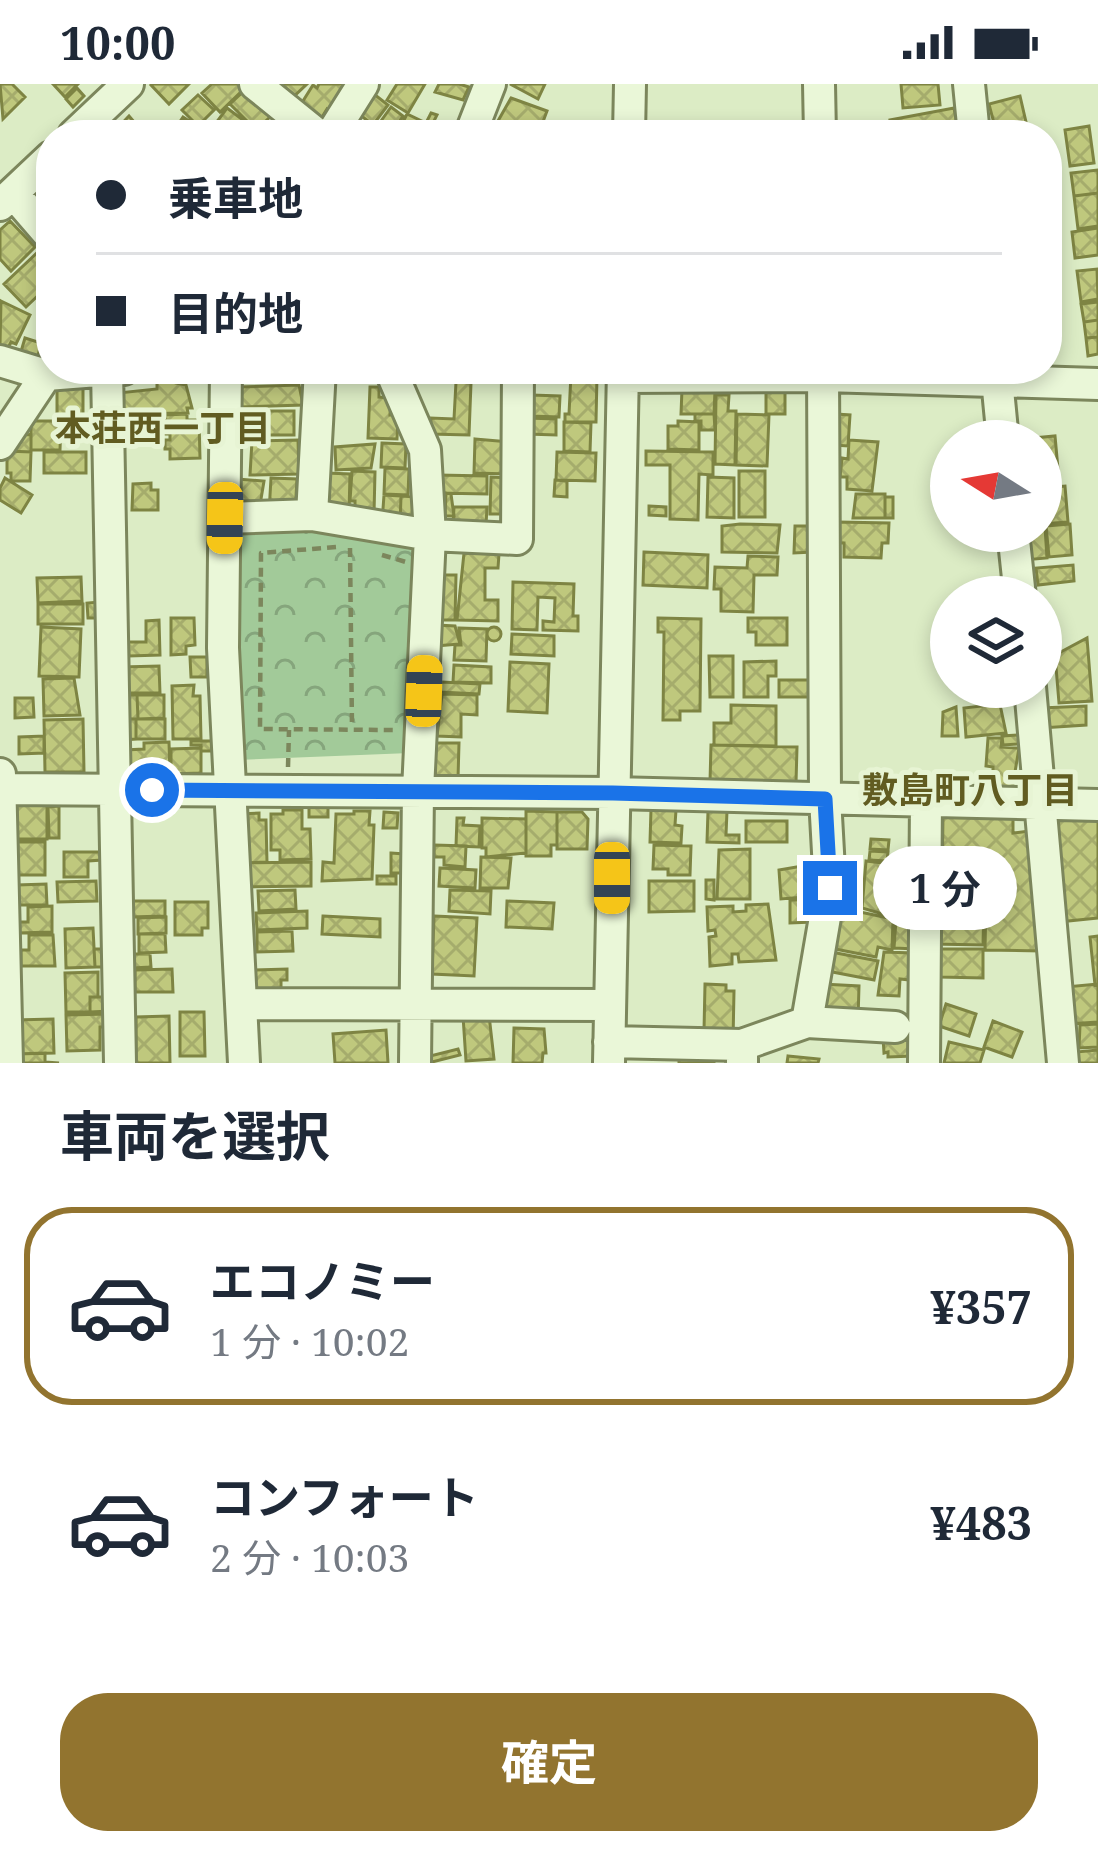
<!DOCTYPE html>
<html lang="ja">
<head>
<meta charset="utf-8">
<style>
	:root { --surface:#fff; --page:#f6f6f7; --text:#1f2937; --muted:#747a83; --line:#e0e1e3; --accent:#92742f }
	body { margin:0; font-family:"Noto Serif","Noto Sans JP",serif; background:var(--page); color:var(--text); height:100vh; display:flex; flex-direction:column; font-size:45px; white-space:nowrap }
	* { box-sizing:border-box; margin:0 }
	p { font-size:39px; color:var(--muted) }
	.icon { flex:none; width:66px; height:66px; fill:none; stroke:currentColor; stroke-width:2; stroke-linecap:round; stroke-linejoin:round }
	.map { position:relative; height:979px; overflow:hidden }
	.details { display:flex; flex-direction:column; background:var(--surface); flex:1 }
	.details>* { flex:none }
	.top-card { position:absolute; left:36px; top:36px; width:1026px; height:264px; border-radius:48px; box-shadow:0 6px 18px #0003; display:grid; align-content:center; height:264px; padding:0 60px; background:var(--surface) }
	.needle { width:78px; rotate:281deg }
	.tools { position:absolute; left:930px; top:336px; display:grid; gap:24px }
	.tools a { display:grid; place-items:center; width:132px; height:132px; border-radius:50%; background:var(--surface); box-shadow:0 6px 18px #0003; font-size:60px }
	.end { position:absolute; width:54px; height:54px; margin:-27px; border:15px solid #1a73e8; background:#fff; box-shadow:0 0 0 6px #fff }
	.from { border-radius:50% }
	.bubble { position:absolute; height:84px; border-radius:42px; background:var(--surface); box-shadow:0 6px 18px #0003; font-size:39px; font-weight:700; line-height:84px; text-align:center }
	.car { position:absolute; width:36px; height:72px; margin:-36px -18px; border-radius:15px; box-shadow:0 0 9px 3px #0007; background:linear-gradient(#f5c518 24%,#345 0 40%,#f5c518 0 76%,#345 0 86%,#f5c518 0) }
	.top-card b { display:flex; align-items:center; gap:42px; height:114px; font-size:45px }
	.top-card b+b { border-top:3px solid var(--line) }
	.top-card i { width:30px; height:30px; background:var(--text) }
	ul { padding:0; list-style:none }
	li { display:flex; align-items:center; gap:36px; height:198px; margin:0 24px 18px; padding:0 36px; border:6px solid transparent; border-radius:48px }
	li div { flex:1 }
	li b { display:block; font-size:45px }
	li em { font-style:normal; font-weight:700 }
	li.active { border-color:var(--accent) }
	li>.icon { width:108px; height:108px; stroke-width:1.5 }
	h2 { padding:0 60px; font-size:54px; line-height:144px }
	.cta { display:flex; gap:24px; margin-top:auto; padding:24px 60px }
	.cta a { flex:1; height:138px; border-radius:48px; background:var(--accent); color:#fff; font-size:48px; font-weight:700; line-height:138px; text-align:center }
	.status { display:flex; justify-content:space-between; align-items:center; height:84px; padding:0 60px; background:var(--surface); direction:ltr }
	.status svg { height:33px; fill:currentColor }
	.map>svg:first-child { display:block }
	.park { fill:url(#park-crowns) }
	.building { fill:url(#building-cross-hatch); stroke:#7e8443; stroke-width:3 }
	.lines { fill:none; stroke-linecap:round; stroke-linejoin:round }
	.minor-casing { stroke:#7c865c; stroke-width:36 }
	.path { stroke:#7c865c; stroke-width:4.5; stroke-dasharray:9 6; stroke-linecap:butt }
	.minor { stroke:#eaf7d8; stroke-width:30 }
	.route { stroke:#1a73e8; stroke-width:15 }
	.labels { text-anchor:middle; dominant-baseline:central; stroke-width:10; stroke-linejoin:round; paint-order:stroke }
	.neighbourhood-label { font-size:36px; font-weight:bold; fill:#615c21; stroke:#e7f4d4 }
</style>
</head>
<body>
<div class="status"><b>10:00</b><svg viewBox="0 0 49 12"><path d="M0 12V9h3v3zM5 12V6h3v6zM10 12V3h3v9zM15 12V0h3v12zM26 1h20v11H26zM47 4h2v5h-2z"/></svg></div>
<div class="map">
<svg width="1098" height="979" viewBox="0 0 1098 979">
	<defs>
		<pattern id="park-crowns" width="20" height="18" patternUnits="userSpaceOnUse" patternTransform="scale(3)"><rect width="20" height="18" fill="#a2ca99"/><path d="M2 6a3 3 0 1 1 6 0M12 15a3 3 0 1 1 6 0" fill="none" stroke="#85a57c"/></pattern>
		<pattern id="building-cross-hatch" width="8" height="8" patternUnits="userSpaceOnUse" patternTransform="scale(3)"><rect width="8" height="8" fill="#bfc87d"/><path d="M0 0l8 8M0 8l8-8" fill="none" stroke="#a5ac6c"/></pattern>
	</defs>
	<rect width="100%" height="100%" fill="#dcecc5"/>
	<path class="park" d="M413,431L410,669L237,676L234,446Z"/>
	<path class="building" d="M0,0H12L25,13L3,35Z
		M53,0H78L65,13Z
		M189,0L169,20L151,1L152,0Z
		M212,0H242L246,3L220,28L202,9Z
		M276,0H307L290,16Z
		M319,0H350L335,31L327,25L319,38L298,25L313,1L317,4Z
		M397,0H425L408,29L387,16Z
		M439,0H459L469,3L463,16L435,8Z
		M510,0H545L538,15Z
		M901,0H938L940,21L903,24Z
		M77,4L84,12L73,23L66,15Z
		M246,5L270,33L256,46L230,20Z
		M370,7L388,21L373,41L355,27Z
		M198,11L214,26L198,42L182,26Z
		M1020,12L1029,51H997L989,20Z
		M511,14L547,27L538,51L498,37Z
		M391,23L403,32L390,51H371Z
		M227,24L255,45L251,51H232L216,39Z
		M954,24L959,51H893L890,36Z
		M431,29L437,31L427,51L401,42L407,30L426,39Z
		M129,32L145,51H111Z
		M183,33L201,45L197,51H171Z
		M435,38L448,44L445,51H429Z
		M558,40L587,41V51H555Z
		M1089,42L1094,79L1070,82L1065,46Z
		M1098,86V109L1074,112L1071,89Z
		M51,101V138L32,119Z
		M1098,109V142L1078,145L1074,112Z
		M10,137L35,163L11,187L0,175V146Z
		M1098,144V171L1075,174L1072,148Z
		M40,166L51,178V199L26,223L4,200Z
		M1097,185L1098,215L1081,218L1077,187Z
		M1,217L30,231L16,260L11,258L8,264L0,261Z
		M1098,218V236L1084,238L1081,220Z
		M1098,236V253L1086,254L1084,238Z
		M1098,253V270L1088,272L1086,254Z
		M25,254L41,259L37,276L20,271Z
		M571,290L597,291L596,338H565V330H569Z
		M157,295H176V299L186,301L192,324H187L188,329L119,330L118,309L157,305Z
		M456,298L471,299L469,351L430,350L431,334L454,335Z
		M57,299H83V334H57Z
		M299,301L303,321L239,323L238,303Z
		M370,303H379V313L391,314L390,331H398L397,355L368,354Z
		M766,303H785V330H766Z
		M682,305L715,306L714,330H681Z
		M531,311L560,312L559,333L530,332Z
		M716,311H729L728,327H736L735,381L715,380Z
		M258,327H294V351H257L253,333H258Z
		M187,330V336H199L200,374L170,375V365H165V356H170V350H165V331Z
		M695,330H714L715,346H701V337H695Z
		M737,330L769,331L767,382L736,381Z
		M836,330L850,331L848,362L834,361Z
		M527,334L556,335V351L527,350Z
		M31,337H61L60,366H31Z
		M678,337L699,338V366L668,365V342H678Z
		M564,338L591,339L590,368L564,367Z
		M19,350L31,351V368L7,367Z
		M1055,352L1058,385H1052L1053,398L1041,399V357L1023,355Z
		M475,355L510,358L509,390L474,389Z
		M298,356L299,390L250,391L252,357Z
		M849,356L878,358L872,407L847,405V393H840L842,374L848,375Z
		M382,359L406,360L405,384L381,383Z
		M375,360L371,384L336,386L335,363Z
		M7,367L31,368L30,397H11V389H7Z
		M646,367L713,368V391L699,390L698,436L670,435V381H646Z
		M44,368H86V389H44Z
		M557,368L596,369L595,397L556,396Z
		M385,384L409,385L408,411L384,410Z
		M352,387L375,388L374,430L355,429V417H350Z
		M739,387H765V433H739Z
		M326,389L350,390L349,429L325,428Z
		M437,391L487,392V410L437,409Z
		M491,393L509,394L508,430H490Z
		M708,393L734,394V434L707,433Z
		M5,394L32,411L21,429L0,416V404Z
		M271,394L297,395L295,430L269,429Z
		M237,395L264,397L259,427L243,426V418L235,417Z
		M555,396L567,397V413L554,412Z
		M151,399V406H158V426H132L133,400Z
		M1065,402L1068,438L1041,440V404Z
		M446,409L451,410L454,432H445Z
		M856,410H885V434H853Z
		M384,411L401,412L400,440L382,439Z
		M401,412L416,413V434L400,441Z
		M885,413H893V434H885Z
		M649,422L666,423V432L649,431Z
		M454,423H487L486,441H453Z
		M837,438L889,439L888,459H882L881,474L844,473V459H837Z
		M740,440L780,441L777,469L722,468V442Z
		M1070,440L1072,471L1049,473L1046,442Z
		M795,442H812L813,468L794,469Z
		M1045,443L1047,474L1024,476L1021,447H1041Z
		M644,468L708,471L707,504L643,501Z
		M464,469L499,470L498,484H485V516H498V537L457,536Z
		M748,472L778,473L777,491H754L753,528L721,527V505H714L715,483L747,484Z
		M1073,481L1074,497L1038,501L1036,484Z
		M436,491H456L455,536H435Z
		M81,493L82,517L38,519L37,494Z
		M513,498L574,500L573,532H578V547L543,546V537L554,538L555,514L538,513L537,546L512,545Z
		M99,518L100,534H88L87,519Z
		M38,520H83V540H38Z
		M171,534H194L195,561L186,562V570L171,571Z
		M658,534L701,535L700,627H680V636H663L664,548H658Z
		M748,534H787V561H756V548H748Z
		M159,536L160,571L129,572L128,558H146V537Z
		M436,541L455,542L460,560L435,562Z
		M487 550a7 7 0 1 1 14 0a7 7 0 1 1-14 0Z
		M41,543L81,545L79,593L39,592Z
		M459,544L487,545L486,577L454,576L455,561H461Z
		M512,550L554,552V572L511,570Z
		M1087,554L1092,617L1059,619L1055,571Z
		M709,572H733V613H710Z
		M190,573H207V593H191Z
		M776,577V592H768V613H744V578Z
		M510,578L549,580L547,629L508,627Z
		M454,581L491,583V599L453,598Z
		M159,582L160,609H123L122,583Z
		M74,594L80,631L44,632L43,595Z
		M779,596H814V613H779Z
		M441,598L480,600L479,610L440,608Z
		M194,601L193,612H200L201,655H173L172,602Z
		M1013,603L1015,620L1001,621L999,604Z
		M442,610L477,611V631L461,630V653L437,652Z
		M125,611H137L138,635H129Z
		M137,611H164V634L138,635Z
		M998,611L1006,649L966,653L964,624L982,622V613Z
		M15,614H33L34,633L15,634Z
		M731,621L776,622V662L714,661V639H731Z
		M1086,622V641L1042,644V624Z
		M956,623L958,652H942L943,628Z
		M83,635L84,688H45L44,636Z
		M123,635H136V655L123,656Z
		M136,635H165V655H136Z
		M1020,651V660L1003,661L1002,652Z
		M44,652V669L19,670V653Z
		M988,654H1002L1001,663L1019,664L1012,706L984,705L985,688H993V683L986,682Z
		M191,657H215V667H201V661H191Z
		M169,658L170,690L126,688L125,666L144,665V659Z
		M436,659H459L458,695H435Z
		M711,661L797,663L796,699L710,698Z
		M201,664V689L171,690V665Z
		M19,719L47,720V755H11V726Z
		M59,722V754H49L48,723Z
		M309,723H328V733H309Z
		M651,725L676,726L675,741L682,742L681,759L650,758Z
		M283,726H302V745H310L311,775L280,776V766H271V730H283Z
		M354,727H370L369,741H374L372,795L322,797L323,778L334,779L336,730H354Z
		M526,727L557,728V761H551V772H526Z
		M708,727H727L726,751H739V759L707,758Z
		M384,728L398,729L397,744H383Z
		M557,728H582L588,735L587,765H557Z
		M259,729V736H266L267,778L240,779L239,730Z
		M943,730L1013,734V749L1030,747L1041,867L985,866L986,813L942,812Z
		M457,734H464L463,741L480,742L479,763L456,762Z
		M482,734L526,735V769L486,773V764H482Z
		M1054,734L1098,735V834L1058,838Z
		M746,737H787V758H746Z
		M871,755L889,756L888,766L870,765Z
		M17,758H45V791H17Z
		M434,761L466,762L465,783L444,781V773H434Z
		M654,761L691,762L690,791H668V785H653Z
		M750,765V815H717L719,766Z
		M870,767L888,768L887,777L869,776Z
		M64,768H102V776L88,777V793H64Z
		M391,769L404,770V789H391Z
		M481,773L511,774L508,804H480Z
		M866,777L900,781L893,833L862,824Z
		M311,778V802L240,803V779Z
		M814,780L817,812L781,815L779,786Z
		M440,784L476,786L475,804L439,802Z
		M377,792H396V800H377Z
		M902,795H919L917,832H901Z
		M706,796H714V816L706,815Z
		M96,797L97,817L58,818L57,798Z
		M649,797H694V827L649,828Z
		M46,800L47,821H14L17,801Z
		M295,806L296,825L259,827L258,807Z
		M450,806L491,807L490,830L449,827Z
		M790,816H813V838L790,839Z
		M129,817H165V832L130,833Z
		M507,817L554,819L552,845L506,843Z
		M175,818H208V844H202V851H175Z
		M934,818L984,819L983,861L933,860Z
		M768,820L776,876L739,878L738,870H732V880L710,882L709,853L716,852L715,846L708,847L707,823L733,822V828L746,827V821Z
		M52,822V848L18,849L17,838H28V823Z
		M846,825L893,835L892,866L878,863L876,873L830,864L837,829L845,830Z
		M307,827V844L257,846L256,829Z
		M323,832L380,835V853L322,850Z
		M434,832L477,834L474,892L432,890Z
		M166,833V849L138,850V834Z
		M896,836L911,837L916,865L894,864Z
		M93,844L95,883L66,884L65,845Z
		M292,847L293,867L257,868V848Z
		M139,850H165L166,868L139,869Z
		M29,851H53L55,882H21V866H29Z
		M1098,852V900L1095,901L1090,853Z
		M94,865H104V883H95Z
		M941,865H983V894L940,893Z
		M826,867L878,877L874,896L822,886Z
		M884,868L912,869L910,896L900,895L899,912L878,911Z
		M131,870H150L151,883L132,884Z
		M172,885L173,908H135V886Z
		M287,885V896H281V915L247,916V897L256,896L255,886Z
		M98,888V913H90V928H66L65,889Z
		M705,900L726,901V907H734L733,957L704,947Z
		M822,900L859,902L858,936L828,935V923H821Z
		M1098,900V938L1068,940L1065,903Z
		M90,913H109L110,927L90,928Z
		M946,920L976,930L969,952L939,942Z
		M180,928H204L205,972H180Z
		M110,930V943H100V966L67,967L66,931Z
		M489,931L494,975L466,977L463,932Z
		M169,932L170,979H136V933Z
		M53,935L54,969L16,970L15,936Z
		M993,937L1022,948L1012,973L984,963Z
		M1098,940V963L1079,964L1080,941Z
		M514,944L544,945L546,969H543L542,979H513Z
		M386,946L388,979H335L333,950Z
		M912,952L913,972L888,973V968L884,969L883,953Z
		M949,958L984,966L980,979H944Z
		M458,965L460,971L432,978L430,972Z
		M1098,966V979H1077L1076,968Z
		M45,969V978L59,979H16V970Z
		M679,972L714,973V979H679Z
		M788,972L819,975L818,979H787Z"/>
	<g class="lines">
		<defs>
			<path id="minor" d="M255,0L318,51
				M819,0L820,51
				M969,0L974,51
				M74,51L128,0
				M331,51L363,0
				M470,51L490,0
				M629,51L630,0
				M13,109L51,153
				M0,121L51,73
				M0,277L46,291L124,285
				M107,285L120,979
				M226,285L223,564L244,979
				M390,285L425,366L430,451L418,707L415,979
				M996,285L1003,357
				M623,293L824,292L1098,300
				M0,360L46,291
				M312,431L320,285
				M225,434L312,431L430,451L517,455L518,285
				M1013,447L1020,513
				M1030,603L1063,979
				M0,690L7,979
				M0,705L613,709L1098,721
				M241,920L610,921
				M807,938L830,804L825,714L823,285
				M609,958L742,961V979
				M742,961L807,938L895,943
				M609,979L623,285
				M924,979L926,716"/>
		</defs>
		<use href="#minor" class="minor-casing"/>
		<path class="path" d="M336,463L261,469L260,645L393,646
			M350,464L352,644
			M382,471L406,478
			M288,683L289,646"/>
		<use href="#minor" class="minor"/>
	</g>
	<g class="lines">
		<path class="route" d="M152,706L613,709L825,715L830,804"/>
	</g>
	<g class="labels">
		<g class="neighbourhood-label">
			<text x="163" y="343">本荘西一丁目</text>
			<text x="970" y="705">敷島町八丁目</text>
		</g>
	</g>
</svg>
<div class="tools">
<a><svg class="needle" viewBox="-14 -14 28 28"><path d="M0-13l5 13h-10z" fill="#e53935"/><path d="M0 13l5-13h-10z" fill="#747a83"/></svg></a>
<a><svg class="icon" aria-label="layers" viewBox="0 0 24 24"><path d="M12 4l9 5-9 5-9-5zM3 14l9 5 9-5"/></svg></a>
</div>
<i class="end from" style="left:152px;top:706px"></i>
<i class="end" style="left:830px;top:804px"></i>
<div class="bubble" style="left:873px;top:762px;width:144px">1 分</div>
<i class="car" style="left:225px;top:434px;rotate:181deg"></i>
<i class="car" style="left:424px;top:607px;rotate:2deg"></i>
<i class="car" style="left:612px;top:794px;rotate:180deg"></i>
<div class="top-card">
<b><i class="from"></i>乗車地</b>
<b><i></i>目的地</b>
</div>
</div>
<section class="details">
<h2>車両を選択</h2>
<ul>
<li class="active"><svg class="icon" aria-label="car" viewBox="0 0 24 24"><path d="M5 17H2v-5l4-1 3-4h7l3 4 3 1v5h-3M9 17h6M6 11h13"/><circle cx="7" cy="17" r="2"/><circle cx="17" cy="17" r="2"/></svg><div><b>エコノミー</b><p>1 分 · 10:02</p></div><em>¥357</em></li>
<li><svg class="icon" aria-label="car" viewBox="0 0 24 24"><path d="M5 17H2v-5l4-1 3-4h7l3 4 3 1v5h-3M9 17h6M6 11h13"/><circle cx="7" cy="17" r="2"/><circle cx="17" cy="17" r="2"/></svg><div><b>コンフォート</b><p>2 分 · 10:03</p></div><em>¥483</em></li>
</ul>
<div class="cta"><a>確定</a></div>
</section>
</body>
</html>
